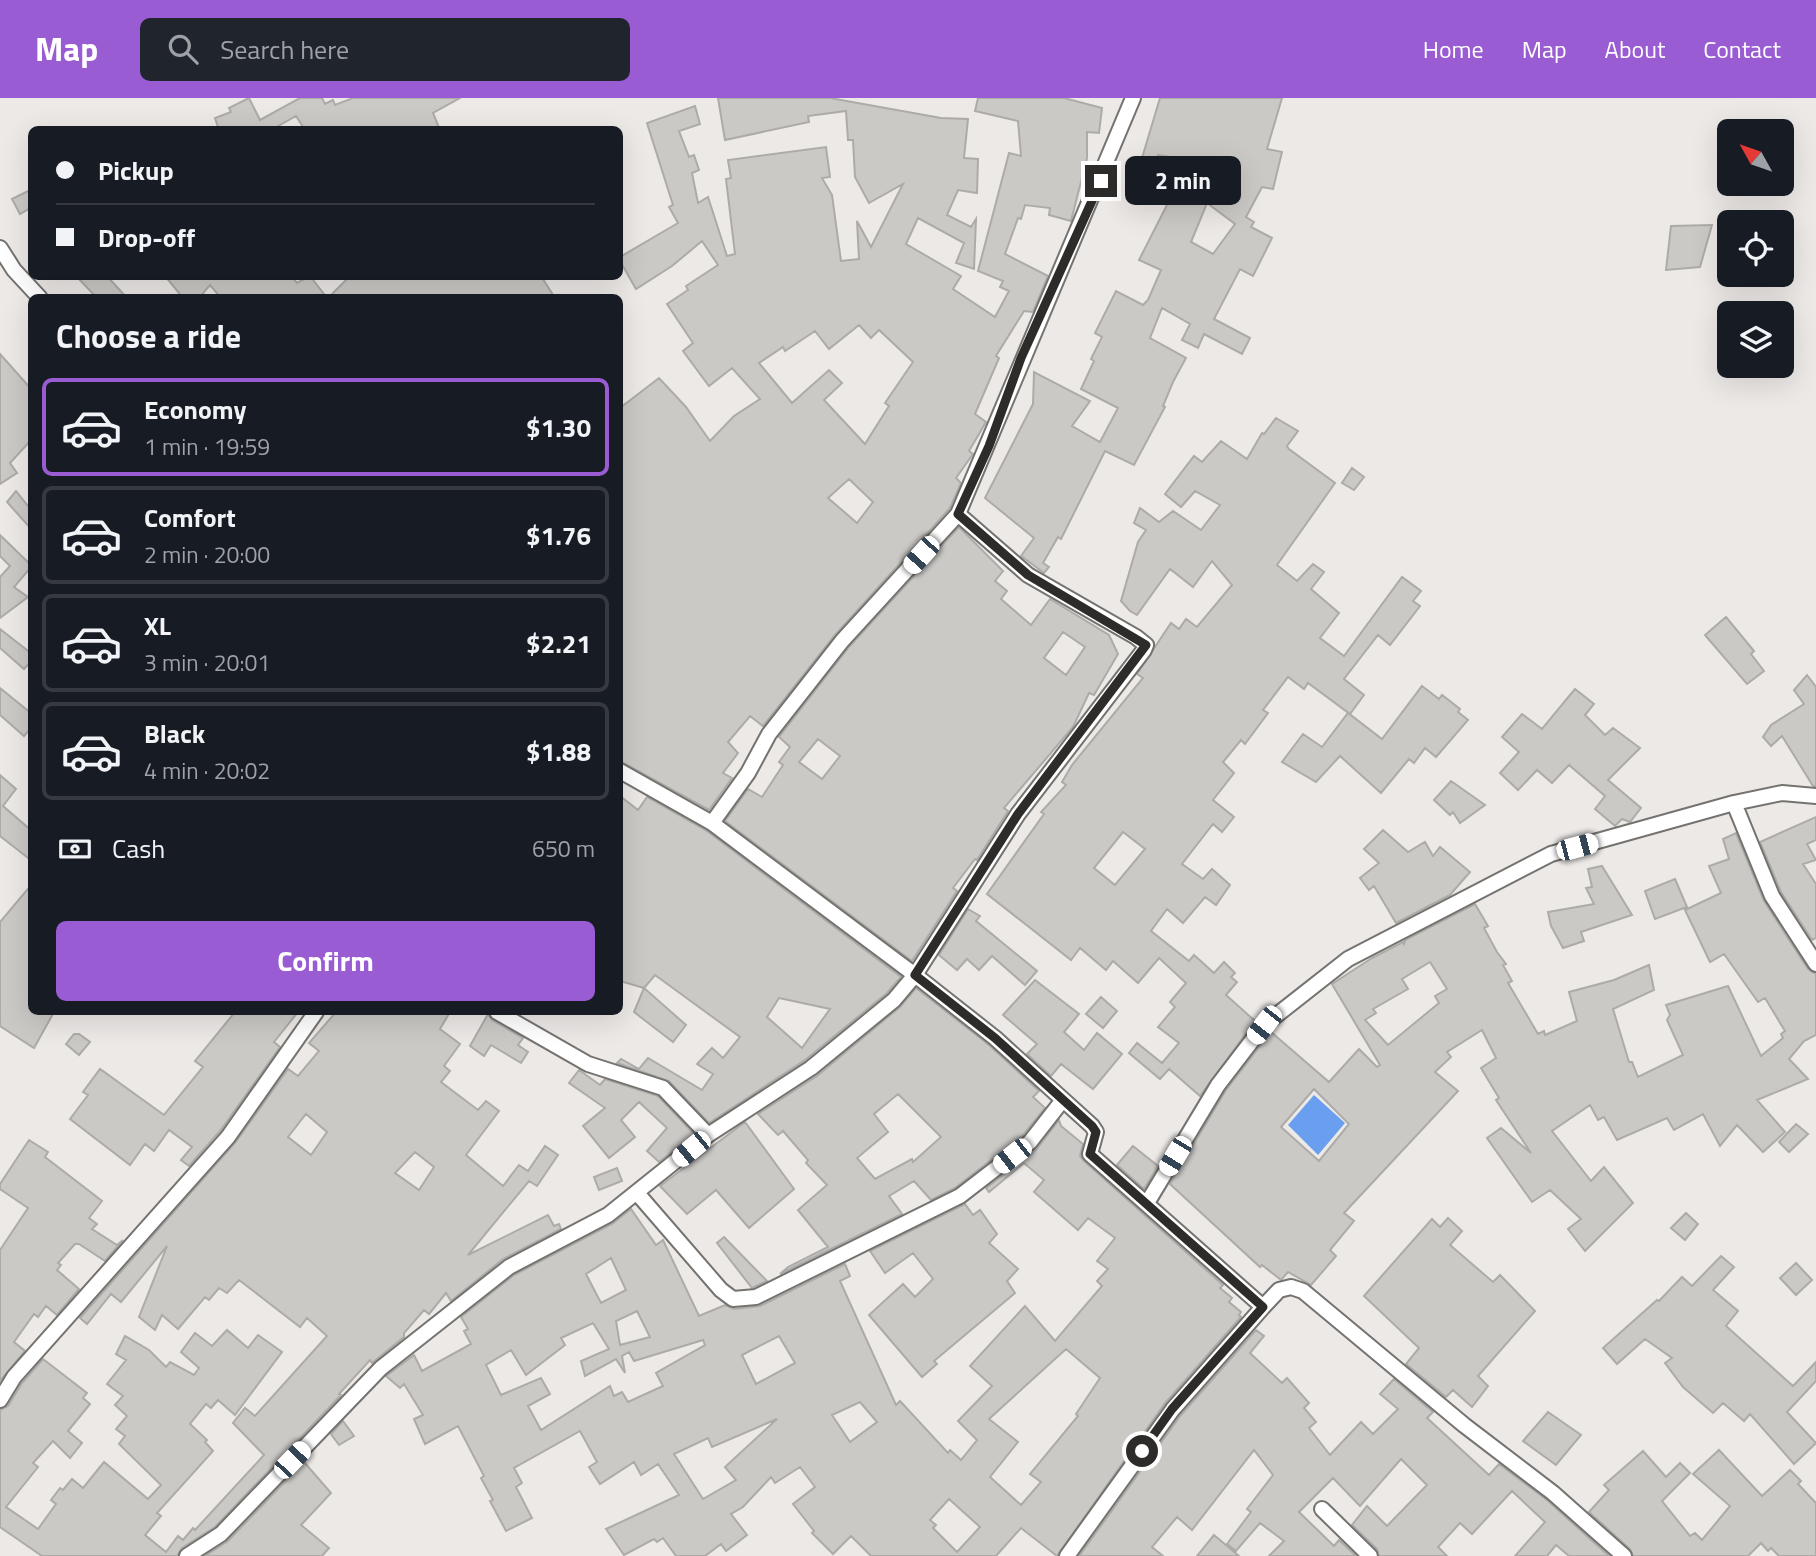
<!DOCTYPE html>
<html lang="en">
<head>
<meta charset="utf-8">
<style>
	:root { --surface:#171b24; --page:#20242c; --text:#f1f3f6; --muted:#9ea1a6; --line:#363941; --accent:#995cd3 }
	body { margin:0; font-family:"Titillium Web",sans-serif; background:var(--page); color:var(--text); height:100vh; display:flex; flex-direction:column; font-size:26px; white-space:nowrap }
	* { box-sizing:border-box; margin:0 }
	p { font-size:23px; color:var(--muted) }
	.icon { flex:none; width:38px; height:38px; fill:none; stroke:currentColor; stroke-width:2; stroke-linecap:round; stroke-linejoin:round }
	.map { position:relative; flex:1; overflow:hidden }
	.sheet { position:absolute; left:28px; top:196px; width:595px; height:721px; display:flex; flex-direction:column; background:var(--surface); border-radius:10px; box-shadow:0 7px 28px #0002 }
	.sheet>* { flex:none }
	.top-card { position:absolute; left:28px; top:28px; width:595px; height:154px; border-radius:10px; box-shadow:0 7px 28px #0002; display:grid; align-content:center; height:154px; padding:0 28px; background:var(--surface) }
	.needle { width:46px; rotate:310deg }
	.tools { position:absolute; left:1717px; top:21px; display:grid; gap:14px }
	.tools a { display:grid; place-items:center; width:77px; height:77px; border-radius:10px; background:var(--surface); box-shadow:0 7px 28px #0002; font-size:35px }
	.end { position:absolute; width:32px; height:32px; margin:-16px; border:9px solid #2d2c2b; background:#fff; box-shadow:0 0 0 4px #fff }
	.from { border-radius:50% }
	.bubble { position:absolute; height:49px; border-radius:10px; background:var(--surface); box-shadow:0 7px 28px #0002; font-size:23px; font-weight:700; line-height:49px; text-align:center }
	.car { position:absolute; width:21px; height:42px; margin:-21px -10px; border-radius:9px; box-shadow:0 0 5px 2px #0007; background:linear-gradient(#fff 24%,#345 0 40%,#fff 0 76%,#345 0 86%,#fff 0) }
	.top-card b { display:flex; align-items:center; gap:24px; height:66px; font-size:26px }
	.top-card b+b { border-top:2px solid var(--line) }
	.top-card i { width:18px; height:18px; background:var(--text) }
	ul { padding:0; list-style:none }
	li { display:flex; align-items:center; gap:21px; height:98px; margin:0 14px 10px; padding:0 14px; border:4px solid var(--line); border-radius:10px }
	li div { flex:1 }
	li b { display:block; font-size:26px }
	li em { font-style:normal; font-weight:700 }
	li.active { border-color:var(--accent) }
	li>.icon { width:63px; height:63px; stroke-width:1.5 }
	h2 { padding:0 28px; font-size:32px; line-height:84px }
	.pay { display:flex; align-items:center; gap:18px; height:77px; padding:0 28px; font-size:26px }
	.pay p { margin-inline-start:auto }
	.button { display:flex; gap:14px; margin-top:auto; padding:14px 28px }
	.button a { flex:1; height:80px; border-radius:10px; background:var(--accent); color:#fff; font-size:28px; font-weight:700; line-height:80px; text-align:center }
	header { display:flex; align-items:center; gap:42px; box-sizing:border-box; height:98px; padding:0 35px; background:var(--accent); color:#fff }
	header strong { font-size:33px }
	nav { display:flex; gap:38px; margin-inline-start:auto; font-size:24px }
	.search { width:490px; height:63px; background:var(--page); display:flex; align-items:center; gap:18px; box-sizing:border-box; padding:0 24px; border-radius:10px; color:var(--muted); font-size:26px }
	.map>svg:first-child { display:block }
	.water { fill:#699fee }
	.building { fill:#cbc9c6; stroke:#adaba8; stroke-width:2; fill-rule:evenodd }
	.lines { fill:none; stroke-linecap:round; stroke-linejoin:round }
	.street-casing { stroke:#757370; stroke-width:18 }
	.street { stroke:#fff; stroke-width:14 }
	.route { stroke:#2d2c2b; stroke-width:9 }
</style>
</head>
<body>
<header>
<strong>Map</strong>
<div class="search"><svg class="icon" aria-label="search" viewBox="0 0 24 24"><circle cx="10" cy="10" r="6"/><path d="M15 15l6 6"/></svg>Search here</div>
<nav><a>Home</a><a>Map</a><a>About</a><a>Contact</a></nav>
</header>
<div class="map">
<svg width="1816" height="1458" viewBox="0 0 1816 1458">
	<rect width="100%" height="100%" fill="#ece9e7"/>
	<path class="water" d="M1314,997L1345,1025L1318,1057L1288,1027Z"/>
	<path class="building" d="M249,0L260,22L300,0H322L325,6L333,2L335,7L353,0H460L433,15L440,32H305L296,18L271,32H219L215,20L231,14L229,10Z
		M718,0H830L941,20L968,21L964,60L978,61L977,95L958,92L947,117L971,129L976,121L974,171L956,165L964,145L918,120L906,146L961,178L953,191L995,219L1009,193L1000,189L1003,183L978,173L1009,55L1021,58L1018,23L975,13L978,0H1064L1102,10L1099,35L1087,34V60L1071,123L1049,117L1050,110L1025,107L1021,121L1018,120L1005,156L1048,178L1033,214L1024,213L996,258L999,260L975,316L986,324L969,353L973,356L956,380L961,385L950,410L835,537L763,628L750,618L728,644L738,655L723,675L732,680L709,712L620,663V310L659,280L686,309L710,343L734,318L760,301L732,270L709,288L683,253L693,245L667,206L688,192L686,188L718,167L702,143L672,168L636,191L620,163V159L678,125L669,109L673,107L647,25L695,8L700,26L679,33L689,59L694,57L699,72L692,75L698,105L708,99L727,158L735,156L726,81L731,80L728,62L826,49L830,79L822,80L832,97L841,163L859,161L857,123L871,149L903,86L869,105L855,79L853,42H848L846,13L808,18L809,24L725,42ZM859,227L871,240L879,232L913,264L885,305L889,308L865,346L824,302L842,285L829,272L792,305L759,265L783,249L785,253L815,233L829,251ZM849,381L873,404L857,425L828,400Z
		M1160,0H1282L1267,51L1282,54L1273,91L1262,89L1246,119L1254,124L1251,129L1272,140L1253,178L1240,171L1214,221L1250,240L1242,256L1204,236L1198,250L1182,242L1190,226L1162,210L1150,240L1186,260L1173,284L1163,308L1165,309L1134,367L1105,353L1061,441L1058,439L1043,465L1049,469L1044,475L1021,458L1034,440L985,400L1033,306L1034,274L1090,303L1072,328L1100,344L1118,310L1081,291L1094,263L1091,261L1102,239L1095,235L1116,193L1143,207L1148,202L1161,172L1139,162L1172,97L1176,99L1191,62L1158,57L1156,64L1142,60ZM1207,105L1235,126L1213,156L1191,144Z
		M32,91V109L20,116L12,101Z
		M1712,127L1700,169L1666,172L1671,128Z
		M76,178H107L127,200H97Z
		M165,178H291L297,185L310,178L327,200H221L210,187L199,200H183Z
		M350,178H541L555,200H328Z
		M0,256L32,292V341L10,365L17,375L0,386Z
		M1276,320L1298,333L1287,348L1289,351L1335,385L1277,467L1297,483L1313,466L1324,474L1311,491L1339,515L1320,540L1344,558L1402,479L1421,493L1413,503L1420,508L1390,547L1378,537L1344,581L1364,597L1350,616L1308,585L1304,591L1288,579L1263,612L1268,615L1245,646L1241,642L1223,664L1234,675L1213,702L1234,719L1222,734L1213,726L1182,766L1203,781L1212,771L1230,787L1216,807L1205,799L1183,825L1167,811L1151,833L1189,863L1194,857L1214,875L1224,864L1235,875L1231,879L1237,884L1226,897L1255,923L1200,998L1169,971L1160,981L1129,955L1137,945L1162,965L1179,945L1158,929L1175,909L1170,904L1186,885L1159,860L1138,885L1113,863L1106,872L1080,850L1071,862L987,796L1044,716L1041,714L1066,687L1062,684L1072,667L1143,580L1137,576L1171,525L1179,531L1186,521L1197,529L1232,487L1212,463L1193,489L1170,471L1137,517L1130,513L1121,503L1138,444L1146,432L1134,425L1140,410L1159,424L1173,413L1201,432L1220,407L1195,393L1181,409L1165,396L1194,358L1202,364L1221,343L1247,361L1262,335L1264,336ZM1123,734L1145,751L1115,787L1094,770Z
		M1352,370L1364,379L1354,392L1342,385Z
		M16,393L32,413V432L7,404Z
		M959,429L1003,473L995,483L1007,493L1001,501L1031,527L1050,501L1109,537L1118,556L1094,597L1089,595L1073,629L1004,710L1008,713L977,762L975,761L953,790L957,793L912,863L725,723L748,691L762,699L783,667L779,664L790,649L779,639L849,549ZM1063,534L1085,549L1066,577L1044,560ZM818,641L840,658L822,681L799,664Z
		M0,437L32,468L14,489L28,499L0,520V479L10,468L0,458Z
		M1726,519L1754,553L1751,556L1764,573L1747,586L1705,537Z
		M0,531L32,556V562L24,571L0,550Z
		M1807,577L1816,589V688H1813L1782,638L1771,648L1763,639L1771,627L1804,606L1794,592Z
		M1422,588L1439,601L1442,597L1460,611L1458,614L1468,622L1436,659L1425,650L1414,665L1409,661L1381,695L1340,658L1316,684L1282,664L1303,636L1322,649L1348,615L1382,641Z
		M0,590L32,616V629L24,638L0,617Z
		M1575,591L1594,606L1585,617L1605,637L1613,630L1640,650L1608,682L1641,710L1630,724L1622,721L1615,728L1595,711L1605,698L1569,667L1552,685L1537,672L1518,692L1500,675L1519,654L1502,639L1522,616L1542,631Z
		M0,677L16,691L3,708L32,733V763L0,738Z
		M1451,683L1485,707L1460,725L1453,714L1450,717L1434,702Z
		M620,698L638,712L647,699L707,733L901,879L887,895L805,962L709,1025L669,983L617,965L621,961L639,971L648,960L702,992L713,976L697,966L712,950L723,960L740,939L655,877L644,890L686,927L673,944L634,914L644,890L620,883ZM779,900L830,911L802,950L767,919Z
		M1816,719V742L1807,746L1816,762L1803,766L1816,786V840L1812,842L1781,794L1760,744Z
		M1383,732L1408,754L1425,744L1433,758L1440,749L1470,774L1450,797L1396,825L1374,788L1369,792L1360,780L1379,765L1364,751Z
		M1736,735L1764,803L1808,871L1816,876V937L1804,943L1789,961L1808,981L1757,1002L1785,1034L1763,1054L1737,1027L1720,1048L1703,1016L1674,1032L1667,1020L1617,1042L1604,1019L1598,1022L1590,1007L1552,1033L1591,1083L1604,1069L1633,1105L1585,1153L1568,1131L1581,1121L1550,1092L1532,1104L1487,1040L1501,1030L1531,1055L1496,1002L1499,1000L1481,970L1496,960L1482,932L1447,954L1451,959L1435,974L1458,993L1344,1115L1354,1123L1330,1152L1336,1158L1311,1187L1288,1174L1281,1182L1262,1167L1260,1169L1170,1086L1226,992L1271,934L1329,984L1359,951L1377,969L1380,967L1332,886L1372,860L1403,844L1404,846L1405,842L1475,806L1488,828L1484,830L1497,854L1506,866L1503,867L1512,883L1508,885L1538,936L1544,933L1545,937L1577,923L1569,894L1614,882L1649,867L1654,892L1613,911L1629,964H1632L1638,979L1683,957L1667,922L1670,917L1666,907L1728,888L1761,958L1783,940L1781,936L1785,933L1765,900L1758,904L1724,856L1710,864L1685,812L1721,795L1709,768L1729,761L1723,741ZM1430,864L1447,891L1435,898L1439,905L1388,947L1365,922L1376,915L1373,911L1408,891L1402,881ZM1314,991L1349,1026L1319,1063L1281,1029Z
		M1602,768L1632,817L1581,834L1584,843L1563,850L1551,828L1548,814L1594,806L1586,790L1592,789L1588,771Z
		M1675,781L1687,809L1655,821L1645,793Z
		M32,786V914H54L34,950L0,928V824Z
		M968,811L980,818L976,823L1037,873L1025,887L992,858L979,872L967,861L957,872L939,857Z
		M1035,882L1079,916L1064,934L1084,952L1097,935L1122,956L1093,991L1061,966L1051,978L1027,956L1037,946L1003,917Z
		M916,890L989,947L1039,993L1033,999L1045,1010L1023,1037L955,1090L931,1102L914,1083L889,1098L902,1116L780,1176L788,1169L828,1149L798,1112L827,1087L806,1065L808,1062L783,1033L778,1037L758,1016L817,978L900,909ZM898,996L941,1039L913,1064L912,1061L875,1081L857,1060L888,1034L874,1016Z
		M1101,899L1117,913L1103,930L1086,916Z
		M235,914H298L274,944L280,949L220,1033L189,1068L181,1062L192,1049L169,1032L154,1053L145,1046L130,1067L70,1021L88,997L83,994L100,971L164,1017L203,969L195,963Z
		M336,914H450L440,931L460,946L444,968L450,973L441,984L478,1012L486,1003L499,1013L466,1057L503,1088L519,1067L528,1073L545,1048L558,1057L537,1088L529,1083L468,1157L548,1117L554,1128L559,1126L561,1131L503,1161L451,1203L446,1195L429,1216L424,1212L404,1235V1239L372,1265L370,1262L339,1296L341,1297L215,1429L182,1450L177,1458H42L0,1429V1312L8,1308L22,1285L43,1261L87,1295L83,1300L90,1306L68,1333L82,1345L70,1360L53,1343L33,1365L38,1369L6,1409L38,1431L56,1406L51,1402L60,1390L63,1392L72,1381L83,1390L104,1364L148,1401L161,1387L119,1346L125,1338L116,1331L127,1318L115,1307L123,1298L107,1286L126,1262L116,1256L125,1238L149,1252L166,1269L170,1264L194,1277L199,1270L181,1254L195,1235L212,1248L227,1232L248,1250L258,1237L282,1254L235,1317L218,1302L211,1310L206,1306L190,1326L207,1342L205,1344L213,1353L157,1415L161,1418L145,1437L166,1454L178,1438L183,1442L193,1430L195,1432L264,1357L233,1325L245,1310L255,1318L327,1238L307,1220L300,1229L239,1182L227,1195L219,1190L209,1202L205,1199L178,1231L162,1217L155,1232L139,1219L167,1148L121,1204L111,1196L87,1226L80,1220L235,1045L288,971L298,978L319,953L309,945ZM306,1016L327,1034L311,1057L288,1039ZM415,1054L434,1069L419,1092L395,1075Z
		M488,916L492,922L523,940L518,947L528,954L521,965L491,947L484,958L470,948Z
		M74,936H79L90,944L79,957L66,946Z
		M579,972L600,987L605,981L658,998L694,1036L659,1064L647,1053L667,1030L639,1004L621,1022L635,1039L609,1060L583,1028L605,1010L569,985Z
		M1059,1022L1061,1028L1083,1046L1080,1058L1084,1063L1223,1187L1220,1190L1232,1200L1229,1204L1241,1214L1239,1217L1241,1219L1165,1305L1057,1458L1021,1430L996,1458H871L851,1438L833,1456L812,1435L814,1433L793,1406L815,1389L800,1369L775,1385L771,1379L743,1409L731,1416L747,1437L726,1453L721,1446L705,1458H676L663,1440L657,1444L654,1441L624,1457L606,1431L679,1397L658,1366L641,1377L634,1364L600,1386L589,1369L597,1364L580,1333L514,1370L522,1385L516,1389L532,1420L506,1433L490,1403L493,1402L481,1380L484,1378L458,1328L425,1346L414,1321L423,1317L404,1286L400,1290L386,1278L414,1257L422,1273L471,1246L464,1233L468,1231L461,1219L514,1177L612,1126L631,1111L656,1147L663,1142L699,1218L725,1207L734,1211L760,1208L845,1166L850,1178L840,1183L896,1307L900,1303L948,1355L950,1352L961,1362L977,1342L958,1323L992,1288L970,1268L1025,1208L1055,1243L1102,1188L1097,1183L1108,1171L1097,1163L1115,1140L1088,1120L1078,1132L1034,1094L1044,1082L1024,1065L989,1094L986,1090L1036,1052ZM611,1160L626,1192L601,1205L586,1176ZM637,1213L650,1239L620,1247L616,1223ZM593,1225L609,1251L581,1263L585,1278L616,1261L625,1275L622,1258L629,1254L634,1263L703,1242L705,1247L656,1275L663,1288L628,1304L622,1294L614,1298L610,1288L541,1332L528,1308L550,1296L541,1280L501,1297L486,1267L511,1252L526,1277L565,1247L561,1240ZM779,1238L795,1265L756,1286L742,1257ZM1066,1251L1100,1280L1076,1316L1078,1318L1030,1376L1041,1384L1021,1407L990,1379L1018,1344L989,1321ZM860,1304L877,1324L850,1344L832,1317ZM777,1321L725,1369L736,1382L703,1401L674,1356L708,1340L712,1349ZM949,1401L980,1429L957,1454L933,1430L936,1427L930,1422Z
		M745,1024L794,1091L749,1130L716,1092L687,1116L660,1088Z
		M1796,1026L1808,1036L1789,1054L1779,1044Z
		M29,1042L48,1054L45,1059L102,1103L89,1120L97,1126L92,1131L117,1147L123,1142L105,1163L79,1146H75L58,1165L61,1167L57,1172L79,1191L57,1217L46,1208L38,1219L34,1216L14,1244L25,1253L0,1283V1152L28,1110L0,1091V1086Z
		M1133,1048L1158,1068L1144,1091L1117,1067Z
		M617,1070L622,1083L599,1092L594,1079Z
		M965,1106L973,1117L980,1112L997,1136L989,1145L1018,1171L1007,1183L1015,1195L934,1263L937,1266L922,1279L869,1217L903,1186L915,1199L933,1181L913,1155L885,1175L870,1153Z
		M1686,1115L1698,1126L1685,1142L1671,1130Z
		M1448,1120L1462,1133L1450,1147L1493,1184L1500,1177L1535,1213L1478,1278L1488,1288L1472,1309L1453,1292L1446,1299L1406,1266L1419,1250L1364,1198L1432,1121L1440,1129Z
		M724,1139L767,1183L752,1190L717,1145Z
		M1721,1158L1734,1169L1713,1192L1738,1213L1726,1228L1793,1288L1816,1264V1283L1787,1314L1816,1345L1794,1366L1750,1316L1744,1323L1723,1305L1713,1315L1683,1289L1665,1265L1672,1260L1645,1241L1617,1266L1603,1250L1657,1202L1659,1203L1682,1179L1692,1188Z
		M1796,1165L1812,1182L1796,1197L1780,1180Z
		M1256,1232L1264,1238L1250,1255L1282,1285L1287,1280L1309,1305L1304,1310L1316,1324L1309,1330L1330,1357L1361,1324L1373,1336L1398,1311L1380,1296L1394,1281L1433,1314L1427,1320L1489,1377L1499,1366L1547,1402L1609,1458H1569L1556,1447L1547,1458H1515L1545,1424L1512,1393L1472,1436L1460,1425L1438,1449L1447,1458H1379L1377,1451L1352,1427L1367,1408L1387,1428L1427,1387L1401,1361L1360,1408L1333,1380L1299,1414L1334,1448L1339,1442L1356,1458H1269L1284,1443L1260,1425L1236,1453L1227,1446L1251,1414L1247,1411L1273,1377L1254,1352L1192,1432L1177,1419L1152,1449L1163,1458H1079L1181,1317Z
		M1548,1314L1581,1337L1556,1367L1523,1343Z
		M343,1323L354,1338L339,1347L331,1336Z
		M1719,1352L1762,1398L1790,1372L1801,1383L1798,1386L1816,1405V1458H1779L1771,1450L1768,1453L1761,1445L1748,1458H1633L1630,1451L1589,1414L1609,1392L1604,1387L1643,1353L1666,1379L1680,1365L1690,1375L1662,1403L1690,1438L1695,1435L1702,1442L1730,1408L1693,1376Z
		M304,1364L331,1395L301,1427L329,1450L322,1458H205L228,1443Z
		M1214,1437L1239,1458H1197Z"/>
	<g class="lines">
		<defs>
			<path id="street" d="M0,150L14,172L40,200
				M620,673L712,725L915,877L995,940L1092,1028L1096,1034L1090,1056L1263,1209
				M1734,705L1772,798L1816,866
				M712,725L748,675L769,636L842,543L958,416
				M497,914L588,966L663,990L708,1037
				M637,1095L721,1192L733,1201L756,1199L960,1098L1030,1044L1062,1003
				M1147,1105L1218,987L1264,927L1348,861L1551,756L1734,705L1782,695L1816,698
				M0,1302L14,1279L228,1039L316,914
				M1322,1411L1370,1458
				M187,1458L221,1436L381,1270L509,1169L608,1117L708,1037L811,970L894,902L915,877L1018,716L1144,552L1146,547L1136,539L1028,477L958,416L1133,0
				M1067,1458L1173,1311L1263,1209L1279,1192L1291,1189L1303,1193L1464,1327L1553,1395L1624,1458"/>
		</defs>
		<use href="#street" class="street-casing"/>
		<use href="#street" class="street"/>
	</g>
	<g class="lines">
		<path class="route" d="M1101,83L1021,260L989,348L958,416L1028,477L1146,547L1018,716L915,877L995,940L1092,1028L1096,1034L1090,1056L1263,1209L1172,1311L1142,1353"/>
	</g>
</svg>
<div class="tools">
<a><svg class="needle" viewBox="-14 -14 28 28"><path d="M0-13l5 13h-10z" fill="#e53935"/><path d="M0 13l5-13h-10z" fill="#9ea1a6"/></svg></a>
<a><svg class="icon" aria-label="locate" viewBox="0 0 24 24"><circle cx="12" cy="12" r="6"/><path d="M12 2v4M12 18v4M2 12h4M18 12h4"/></svg></a>
<a><svg class="icon" aria-label="layers" viewBox="0 0 24 24"><path d="M12 4l9 5-9 5-9-5zM3 14l9 5 9-5"/></svg></a>
</div>
<i class="end from" style="left:1142px;top:1353px"></i>
<i class="end" style="left:1101px;top:83px"></i>
<div class="bubble" style="left:1125px;top:58px;width:116px">2 min</div>
<i class="car" style="left:921px;top:457px;rotate:222deg"></i>
<i class="car" style="left:1577px;top:749px;rotate:75deg"></i>
<i class="car" style="left:1264px;top:927px;rotate:218deg"></i>
<i class="car" style="left:691px;top:1051px;rotate:231deg"></i>
<i class="car" style="left:1012px;top:1058px;rotate:232deg"></i>
<i class="car" style="left:1175px;top:1058px;rotate:211deg"></i>
<i class="car" style="left:292px;top:1362px;rotate:44deg"></i>
<div class="top-card">
<b><i class="from"></i>Pickup</b>
<b><i></i>Drop-off</b>
</div>
<section class="sheet">
<h2>Choose a ride</h2>
<ul>
<li class="active"><svg class="icon" aria-label="car" viewBox="0 0 24 24"><path d="M5 17H2v-5l4-1 3-4h7l3 4 3 1v5h-3M9 17h6M6 11h13"/><circle cx="7" cy="17" r="2"/><circle cx="17" cy="17" r="2"/></svg><div><b>Economy</b><p>1 min · 19:59</p></div><em>$1.30</em></li>
<li><svg class="icon" aria-label="car" viewBox="0 0 24 24"><path d="M5 17H2v-5l4-1 3-4h7l3 4 3 1v5h-3M9 17h6M6 11h13"/><circle cx="7" cy="17" r="2"/><circle cx="17" cy="17" r="2"/></svg><div><b>Comfort</b><p>2 min · 20:00</p></div><em>$1.76</em></li>
<li><svg class="icon" aria-label="car" viewBox="0 0 24 24"><path d="M5 17H2v-5l4-1 3-4h7l3 4 3 1v5h-3M9 17h6M6 11h13"/><circle cx="7" cy="17" r="2"/><circle cx="17" cy="17" r="2"/></svg><div><b>XL</b><p>3 min · 20:01</p></div><em>$2.21</em></li>
<li><svg class="icon" aria-label="car" viewBox="0 0 24 24"><path d="M5 17H2v-5l4-1 3-4h7l3 4 3 1v5h-3M9 17h6M6 11h13"/><circle cx="7" cy="17" r="2"/><circle cx="17" cy="17" r="2"/></svg><div><b>Black</b><p>4 min · 20:02</p></div><em>$1.88</em></li>
</ul>
<div class="pay"><svg class="icon" aria-label="cash" viewBox="0 0 24 24"><path d="M3 7h18v10H3z"/><circle cx="12" cy="12" r="2"/></svg>Cash<p>650 m</p></div>
<div class="button"><a>Confirm</a></div>
</section>
</div>
</body>
</html>
